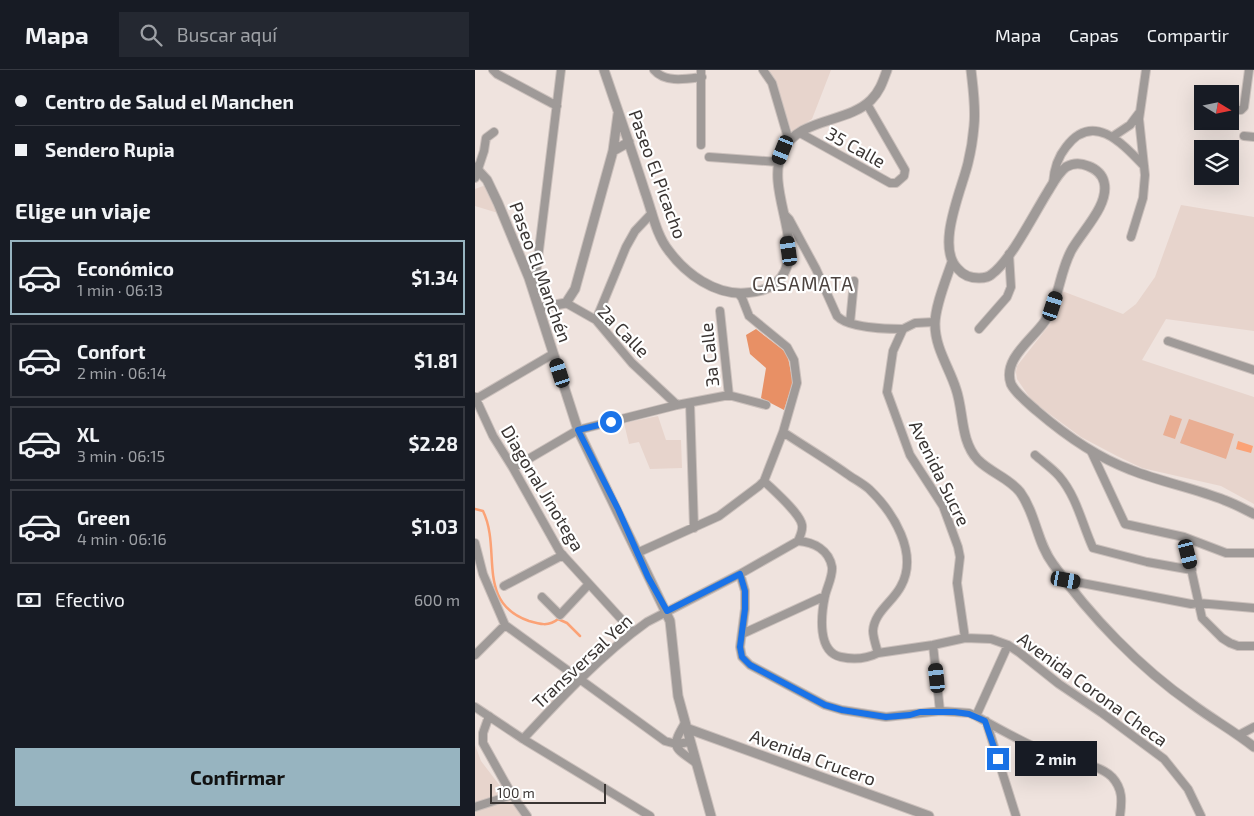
<!DOCTYPE html>
<html lang="es">
<head>
<meta charset="utf-8">
<style>
	:root { --surface:#171b24; --page:#242831; --text:#f1f3f6; --muted:#9ea1a6; --line:#363941; --accent:#97b4c0 }
	body { margin:0; font-family:"Exo 2",sans-serif; background:var(--page); color:var(--text); height:100vh; display:flex; flex-direction:column; font-size:19px; white-space:nowrap }
	* { box-sizing:border-box; margin:0 }
	p { font-size:16px; color:var(--muted) }
	.icon { flex:none; width:28px; height:28px; fill:none; stroke:currentColor; stroke-width:2; stroke-linecap:round; stroke-linejoin:round }
	.map { position:relative; flex:1; overflow:hidden }
	.drawer { display:flex; flex-direction:column; background:var(--surface); width:475px }
	.drawer>* { flex:none }
	.hud { display:grid; align-content:center; height:110px; padding:0 15px; background:var(--surface) }
	.needle { width:32px; rotate:100deg }
	.buttons { position:absolute; left:719px; top:15px; display:grid; gap:10px }
	.buttons a { display:grid; place-items:center; width:45px; height:45px; border-radius:0px; background:var(--surface); box-shadow:0 5px 20px #0002; font-size:25px }
	.scale { position:absolute; left:15px; bottom:12px; width:116px; box-sizing:border-box; padding-left:5px; border:2px solid #3a3533; border-top:0; font-size:14px; line-height:18px; white-space:nowrap; color:#3a3533; -webkit-text-stroke:4px #fff; paint-order:stroke }
	.end { position:absolute; width:22px; height:22px; margin:-11px; border:6px solid #1a73e8; background:#fff; box-shadow:0 0 0 2px #fff }
	.from { border-radius:50% }
	.bubble { position:absolute; height:35px; border-radius:0px; background:var(--surface); box-shadow:0 5px 20px #0002; font-size:16px; font-weight:700; line-height:35px; text-align:center }
	.car { position:absolute; width:15px; height:30px; margin:-15px -8px; border-radius:6px; box-shadow:0 0 4px 1px #0007; background:linear-gradient(#222 24%,#8ab4d8 0 40%,#222 0 76%,#8ab4d8 0 86%,#222 0) }
	.hud b { display:flex; align-items:center; gap:18px; height:48px; font-size:19px }
	.hud b+b { border-top:1px solid var(--line) }
	.hud i { width:12px; height:12px; background:var(--text) }
	ul { padding:0; list-style:none }
	li { display:flex; align-items:center; gap:15px; height:75px; margin:0 10px 8px; padding:0 5px; border:2px solid var(--line); border-radius:0px }
	li div { flex:1 }
	li b { display:block; font-size:19px }
	li em { font-style:normal; font-weight:700 }
	li.on { border-color:var(--accent) }
	li>.icon { width:45px; height:45px; stroke-width:1.5 }
	h2 { padding:0 15px; font-size:22px; line-height:60px }
	.pay { display:flex; align-items:center; gap:12px; height:55px; padding:0 15px; font-size:19px }
	.pay p { margin-inline-start:auto }
	.cta { display:flex; gap:10px; margin-top:auto; padding:10px 15px }
	.cta a { flex:1; height:58px; border-radius:0px; background:var(--accent); color:#111; font-size:20px; font-weight:700; line-height:58px; text-align:center }
	header { display:flex; align-items:center; gap:30px; box-sizing:border-box; height:70px; padding:0 25px; background:var(--surface); border-bottom:1px solid var(--line) }
	header strong { font-size:24px }
	nav { display:flex; gap:28px; margin-inline-start:auto; font-size:18px }
	.search { width:350px; height:45px; background:var(--page); display:flex; align-items:center; gap:12px; box-sizing:border-box; padding:0 18px; border-radius:0px; color:var(--muted); font-size:19px }
	main { display:flex; flex:1; min-height:0 }
	.map>svg:first-child { display:block }
	.built { fill:#e7d4cc }
	.green { fill:#e9ae93 }
	.forest { fill:#e89065 }
	.water { fill:#fba276 }
	.lines { fill:none; stroke-linecap:round; stroke-linejoin:round }
	.stream { stroke:#fba276; stroke-width:2.5 }
	.minor-casing { stroke:#cbc0bc; stroke-width:10 }
	.tertiary-casing { stroke:#cbc0bc; stroke-width:11 }
	.minor { stroke:#9f9a98; stroke-width:8 }
	.tertiary { stroke:#9f9a98; stroke-width:9 }
	.route { stroke:#1a73e8; stroke-width:6 }
	.labels { text-anchor:middle; dominant-baseline:central; stroke-width:4.5; stroke-linejoin:round; paint-order:stroke }
	.street-label { font-size:18px; fill:#3a3533; stroke:#fff }
	.neighbourhood-label { font-size:19px; letter-spacing:1px; fill:#4c433f; stroke:#fff }
</style>
</head>
<body>
<header>
<strong>Mapa</strong>
<div class="search"><svg class="icon" aria-label="search" viewBox="0 0 24 24"><circle cx="10" cy="10" r="6"/><path d="M15 15l6 6"/></svg>Buscar aquí</div>
<nav><a>Mapa</a><a>Capas</a><a>Compartir</a></nav>
</header>
<main>
<section class="drawer">
<div class="hud">
<b><i class="from"></i>Centro de Salud el Manchen</b>
<b><i></i>Sendero Rupia</b>
</div>
<h2>Elige un viaje</h2>
<ul>
<li class="on"><svg class="icon" aria-label="car" viewBox="0 0 24 24"><path d="M5 17H2v-5l4-1 3-4h7l3 4 3 1v5h-3M9 17h6M6 11h13"/><circle cx="7" cy="17" r="2"/><circle cx="17" cy="17" r="2"/></svg><div><b>Económico</b><p>1 min · 06:13</p></div><em>$1.34</em></li>
<li><svg class="icon" aria-label="car" viewBox="0 0 24 24"><path d="M5 17H2v-5l4-1 3-4h7l3 4 3 1v5h-3M9 17h6M6 11h13"/><circle cx="7" cy="17" r="2"/><circle cx="17" cy="17" r="2"/></svg><div><b>Confort</b><p>2 min · 06:14</p></div><em>$1.81</em></li>
<li><svg class="icon" aria-label="car" viewBox="0 0 24 24"><path d="M5 17H2v-5l4-1 3-4h7l3 4 3 1v5h-3M9 17h6M6 11h13"/><circle cx="7" cy="17" r="2"/><circle cx="17" cy="17" r="2"/></svg><div><b>XL</b><p>3 min · 06:15</p></div><em>$2.28</em></li>
<li><svg class="icon" aria-label="car" viewBox="0 0 24 24"><path d="M5 17H2v-5l4-1 3-4h7l3 4 3 1v5h-3M9 17h6M6 11h13"/><circle cx="7" cy="17" r="2"/><circle cx="17" cy="17" r="2"/></svg><div><b>Green</b><p>4 min · 06:16</p></div><em>$1.03</em></li>
</ul>
<div class="pay"><svg class="icon" aria-label="cash" viewBox="0 0 24 24"><path d="M3 7h18v10H3z"/><circle cx="12" cy="12" r="2"/></svg>Efectivo<p>600 m</p></div>
<div class="cta"><a>Confirmar</a></div>
</section>
<div class="map">
<svg width="779" height="746" viewBox="0 0 779 746">
	<rect width="100%" height="100%" fill="#efe3de"/>
	<path class="built" d="M294,0H356L337,49L317,62Z
		M11,115L23,143L0,136V119Z
		M706,135L779,147V261L691,249L667,290L779,327V434L746,416L667,398L642,386L606,367L557,331L542,309L541,302L542,296L575,254L587,221L648,244L661,234L680,207Z
		M183,346L191,370H206L207,398L175,399L164,372L154,374L149,353Z
		M0,675L6,691L48,746H0Z"/>
	<path class="green" d="M695,345L707,349L700,369L688,365Z
		M714,349L759,364L751,389L705,373Z"/>
	<path class="forest" d="M281,259L312,283L318,312L309,340L286,328L291,298L275,284L271,265Z"/>
	<path class="water" d="M763,371L778,376L776,383L761,379Z"/>
	<g class="lines">
		<path class="stream" d="M0,439L8,441C27,480 0,532 54,551C64,554 74,557 83,549L92,553L105,566"/>
		<defs>
			<path id="minor" d="M18,0L22,4L82,36
				M179,0C190,13 211,9 227,7
				M226,0V75
				M288,0L297,13L314,71
				M760,40H766L769,37L774,0
				M325,63L415,113H421L429,106L430,100L392,34
				M769,66L779,67
				M637,67L655,55L664,43
				M234,87L303,92
				M0,108L9,81L11,68L19,62
				M578,113C579,99 582,88 591,77C618,41 647,73 669,96
				M309,144L314,149L341,199L362,246C373,258 412,259 428,259
				M656,167L668,128L670,105L664,49L671,0
				M59,221L86,0
				M91,233L121,250L157,293L202,335
				M245,241L254,326
				M121,250L151,177L160,161L177,143
				M460,252L440,253L428,259L418,281L412,322L435,385L468,436L483,477L485,487L482,513L490,568
				M375,253L379,211
				M504,259L532,227L536,217L534,184
				M693,271L779,300
				M0,327L18,366L38,398L85,482L158,562
				M1,329L78,284
				M215,333L219,458
				M308,362C329,376 351,389 372,404C379,409 387,413 394,419C418,442 444,483 426,516C418,532 399,542 398,561C398,567 401,576 403,583
				M616,381L650,454L709,467L751,483H779
				M560,385C568,392 577,398 584,406C602,427 607,454 618,478L672,492L717,500
				M38,398L103,360L202,335L249,326H257L291,335
				M289,411C298,420 325,443 327,455C328,461 325,466 323,471
				M709,467L727,548L747,568L755,573L763,576H779
				M323,471C339,472 354,480 357,497C358,506 352,517 350,526C346,545 342,582 366,587C379,590 391,589 403,583L458,575L490,568L516,569L533,575L545,583L584,614L627,643L689,689L713,719L726,746
				M0,473L8,504L30,555L190,671L201,674L215,672
				M162,483L244,446L284,416L289,411L308,362L322,313L319,290L312,277L274,246L267,228L264,224
				M265,504L270,521V539L265,577L267,587L275,595L350,635L367,640L411,647L465,641L494,643L501,646C524,659 552,675 576,684C594,691 624,694 637,707C648,719 647,731 645,746
				M591,510L716,534L723,533L779,538
				M29,516L88,485
				M67,527L85,545L114,514
				M267,564L350,526
				M458,575L465,641
				M0,585L30,555
				M0,637L48,669L175,746
				M14,646L8,663V673L37,725L52,746
				M501,646L533,575
				M511,651L541,746
				M210,653C195,678 199,677 221,693
				M764,665L779,657
				M48,669C87,627 126,585 172,552L265,504L323,471
				M0,737L37,725"/>
			<path id="tertiary" d="M129,0C143,41 157,81 170,122C177,141 181,165 194,181C211,204 240,225 270,223C287,222 303,217 310,201C326,167 291,118 307,82C323,47 372,54 396,30C405,21 408,11 412,0
				M496,0C498,18 501,37 499,56C498,68 496,81 493,93C487,119 460,177 483,199C488,205 496,208 504,208C508,208 514,207 517,204C536,190 559,144 572,123C577,115 583,103 591,97C598,93 606,93 613,96C621,99 627,104 629,112C635,135 606,162 596,181C584,204 584,230 570,251C558,269 527,289 536,314C541,324 553,333 562,341C590,365 621,387 656,400C686,412 719,418 749,430C760,434 769,439 779,444
				M138,81L143,44
				M0,97L12,110L23,133L54,208L103,360L195,551L203,626L236,746
				M477,192C471,210 460,236 460,254C460,278 474,297 481,319C489,342 485,371 503,390C516,403 534,408 545,422C561,444 562,473 578,494C615,546 665,598 717,634C737,649 759,661 779,677
				M64,238L91,233L100,219L138,81L154,72
				M211,658L454,746"/>
		</defs>
		<use href="#minor" class="minor-casing"/>
		<use href="#tertiary" class="tertiary-casing"/>
		<use href="#minor" class="minor"/>
		<use href="#tertiary" class="tertiary"/>
	</g>
	<g class="lines">
		<path class="route" d="M136,352L103,360L143,439L173,507L192,541L265,504L270,521V539L265,577L267,587L275,595L350,635L367,640L411,647L435,645L445,642H480L494,644L510,651L523,689"/>
	</g>
	<g class="labels">
		<g class="street-label">
			<text transform="translate(381 77) rotate(29)">35 Calle</text>
			<text transform="translate(183 104) rotate(70)">Paseo El Picacho</text>
			<text transform="translate(66 202) rotate(70)">Paseo El Manchén</text>
			<text transform="translate(149 261) rotate(46)">2a Calle</text>
			<text transform="translate(234 285) rotate(-96)">3a Calle</text>
			<text transform="translate(465 403) rotate(64)">Avenida Sucre</text>
			<text transform="translate(68 418) rotate(59)">Diagonal Jinotega</text>
			<text transform="translate(107 591) rotate(-43)">Transversal Yen</text>
			<text transform="translate(618 619) rotate(36)">Avenida Corona Checa</text>
			<text transform="translate(338 687) rotate(20)">Avenida Crucero</text>
		</g>
		<g class="neighbourhood-label">
			<text x="328" y="213">CASAMATA</text>
		</g>
	</g>
</svg>
<div class="buttons">
<a><svg class="needle" viewBox="-14 -14 28 28"><path d="M0-13l5 13h-10z" fill="#e53935"/><path d="M0 13l5-13h-10z" fill="#9ea1a6"/></svg></a>
<a><svg class="icon" aria-label="layers" viewBox="0 0 24 24"><path d="M12 4l9 5-9 5-9-5zM3 14l9 5 9-5"/></svg></a>
</div>
<div class="scale">100 m</div>
<i class="end from" style="left:136px;top:352px"></i>
<i class="end" style="left:523px;top:689px"></i>
<div class="bubble" style="left:540px;top:671px;width:82px">2 min</div>
<i class="car" style="left:308px;top:80px;rotate:202deg"></i>
<i class="car" style="left:314px;top:181px;rotate:352deg"></i>
<i class="car" style="left:578px;top:236px;rotate:18deg"></i>
<i class="car" style="left:85px;top:303px;rotate:342deg"></i>
<i class="car" style="left:713px;top:484px;rotate:166deg"></i>
<i class="car" style="left:591px;top:510px;rotate:100deg"></i>
<i class="car" style="left:462px;top:608px;rotate:354deg"></i>
</div>
</main>
</body>
</html>
